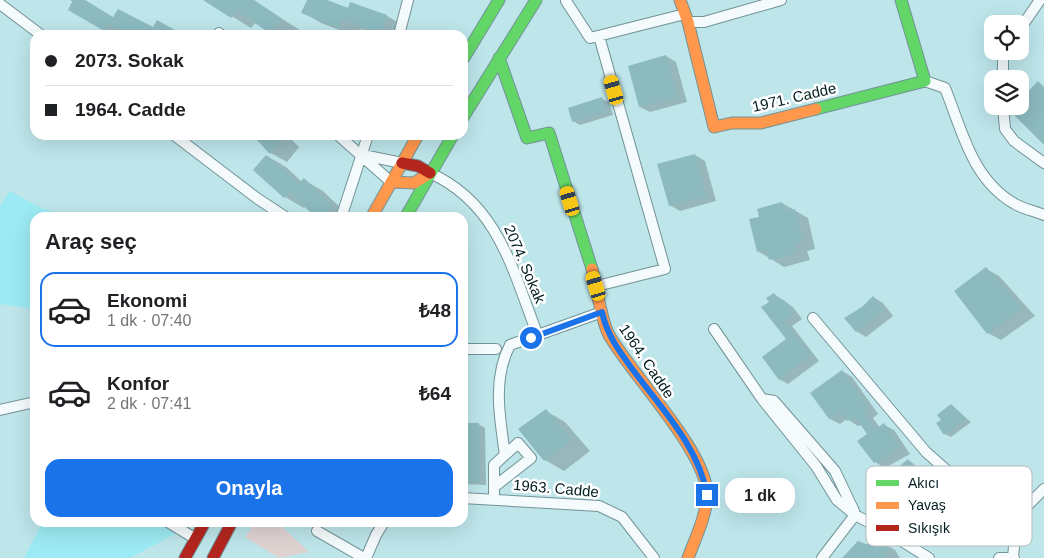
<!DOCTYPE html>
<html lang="tr">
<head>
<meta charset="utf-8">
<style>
	:root { --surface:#fff; --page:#f2f2f2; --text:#202124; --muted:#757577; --line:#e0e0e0; --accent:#1a73e8 }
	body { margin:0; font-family:Helvetica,sans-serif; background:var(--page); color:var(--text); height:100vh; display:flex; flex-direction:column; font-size:19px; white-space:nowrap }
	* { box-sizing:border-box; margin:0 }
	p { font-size:16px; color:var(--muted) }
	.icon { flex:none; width:28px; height:28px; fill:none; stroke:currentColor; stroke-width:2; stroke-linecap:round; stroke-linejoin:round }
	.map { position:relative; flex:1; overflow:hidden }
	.panel { position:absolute; left:30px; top:212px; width:438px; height:315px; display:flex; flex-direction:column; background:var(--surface); border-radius:15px; box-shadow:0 5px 20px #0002 }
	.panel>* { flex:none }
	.guide { position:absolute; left:30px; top:30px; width:438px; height:110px; border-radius:15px; box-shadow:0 5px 20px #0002; display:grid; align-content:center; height:110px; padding:0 15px; background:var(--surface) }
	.controls { position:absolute; left:984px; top:15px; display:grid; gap:10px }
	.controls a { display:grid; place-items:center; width:45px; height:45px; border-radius:10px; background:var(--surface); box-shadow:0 5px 20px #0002; font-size:25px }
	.end { position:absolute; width:22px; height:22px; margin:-11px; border:6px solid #1a73e8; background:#fff; box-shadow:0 0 0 2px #fff }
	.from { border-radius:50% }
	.bubble { position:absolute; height:35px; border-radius:15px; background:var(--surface); box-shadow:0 5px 20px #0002; font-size:16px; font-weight:700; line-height:35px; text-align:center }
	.car { position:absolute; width:15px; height:30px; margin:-15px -8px; border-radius:6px; box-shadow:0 0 4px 1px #0007; background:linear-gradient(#f5c518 24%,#345 0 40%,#f5c518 0 76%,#345 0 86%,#f5c518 0) }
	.guide b { display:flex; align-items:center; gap:18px; height:48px; font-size:19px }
	.guide b+b { border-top:1px solid var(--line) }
	.guide i { width:12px; height:12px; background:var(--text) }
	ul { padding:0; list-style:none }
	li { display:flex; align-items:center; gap:15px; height:75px; margin:0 10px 8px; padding:0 5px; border:2px solid transparent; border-radius:15px }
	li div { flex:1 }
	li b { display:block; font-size:19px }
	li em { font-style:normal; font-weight:700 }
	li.on { border-color:var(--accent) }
	li>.icon { width:45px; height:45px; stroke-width:1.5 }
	h2 { padding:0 15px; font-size:22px; line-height:60px }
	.primary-button { display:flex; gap:10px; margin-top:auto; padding:10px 15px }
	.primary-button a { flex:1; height:58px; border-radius:15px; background:var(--accent); color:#fff; font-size:20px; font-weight:700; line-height:58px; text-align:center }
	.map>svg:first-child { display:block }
	.built { fill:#9ceaf3 }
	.green { fill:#dfd3d2 }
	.shadow { fill:#0003 }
	.building { fill:#8cbabf }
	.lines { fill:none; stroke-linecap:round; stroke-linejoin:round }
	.street-casing { stroke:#729397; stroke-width:12 }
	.fast-casing { stroke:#729397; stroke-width:13 }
	.slow-casing { stroke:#729397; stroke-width:13 }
	.jam-casing { stroke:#729397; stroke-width:13 }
	.street { stroke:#f5fbfc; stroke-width:10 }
	.fast { stroke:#63d668; stroke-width:11 }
	.slow { stroke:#ff974d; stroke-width:11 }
	.jam { stroke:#b3261e; stroke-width:11 }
	.route { stroke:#1a73e8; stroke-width:6 }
	.labels { text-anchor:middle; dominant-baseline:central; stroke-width:5; stroke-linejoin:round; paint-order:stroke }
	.street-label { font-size:15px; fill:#001c20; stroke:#fff }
	.key { fill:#fff; stroke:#b2bbbc; stroke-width:1 }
	.key-label { font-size:14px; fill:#001c20 }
</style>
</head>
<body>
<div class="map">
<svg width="1044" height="558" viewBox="0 0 1044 558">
	<rect width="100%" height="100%" fill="#bde5ea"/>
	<path class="built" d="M10,191L43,209L72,217L35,218V309L0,304V206Z
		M100,522L110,525L112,522L158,523L177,533L130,558H24L42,523Z"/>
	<path class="green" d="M255,523H278L309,552L279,558L245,537Z"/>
	<path class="shadow" d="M70,0H84L114,18L181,35H114L69,9L73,2Z
		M206,0H252L300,30L296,35H276L256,22L251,28Z
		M308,0H323L349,9L351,3L387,16L406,27L403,35H376L361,29L359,35H352L321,23L302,12Z
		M666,56L676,62L687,102L650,112L640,107Z
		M602,99L609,102L613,115L580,125L573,121Z
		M247,135H287L299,147L287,162L271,153L255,136L253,138Z
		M695,155L705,161L716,201L680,211L670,205Z
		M267,156L286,167L302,182L304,180L323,191L351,218H317L306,206L304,208L285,197L255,170Z
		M782,203L808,218L815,249L807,251L810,260L784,267L758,251L760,218Z
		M986,269L999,276L1035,316L1001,340L988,333Z
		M774,294L793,307L802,319L792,326L819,361L788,384L779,379L787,339L771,302Z
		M873,297L883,303L893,316L866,337L856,331L863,308Z
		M842,371L852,377L878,414L873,418L880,428L884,425L894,430L910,454L885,468L875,462L869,435L862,425L858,426L847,419L840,424L830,419L812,393Z
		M951,406L971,422L951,437L945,434L943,420Z
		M546,411L565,422L590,451L564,471L545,460Z
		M462,424H478L485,428L486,485L462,484Z
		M908,460L914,464L922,477L906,485L902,483L888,491L882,487Z
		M881,542L895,550L900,558H844L866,545Z"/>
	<path class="building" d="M73,0H85L113,17L118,9L153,27L157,20L184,35H128L108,24L104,31L68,10Z
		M203,0H254L281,18L271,34L237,11L231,18Z
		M307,0H327L348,8L350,2L387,15L381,35L342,19L339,28L301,13Z
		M666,55L678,97L639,107L628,66Z
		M1038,81L1044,87V145L1010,111L1015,106H1020V100Z
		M602,97L607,112L572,122L568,108Z
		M252,135H286L270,154Z
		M695,154L707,196L669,206L657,164Z
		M266,155L299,183L304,178L333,207L323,218H316L290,192L284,198L253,170Z
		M782,202L785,211L795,209L803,242L795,244L797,253L769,260L766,249L757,252L749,219L759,217L757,209Z
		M986,267L1022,308L987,334L954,291Z
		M774,293L781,301L784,300L794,313L784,321L811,355L779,380L762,357L786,339L761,307L769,302L766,298Z
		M873,296L884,310L856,332L844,318L862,307Z
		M842,370L869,408L864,412L876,429L884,423L901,448L874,463L857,441L867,434L856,418L847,421L840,412L829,419L810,393Z
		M951,404L966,418L944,435L936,423L941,420L937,415Z
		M546,409L572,440L544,461L518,429Z
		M462,423H479L480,482L462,481Z
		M908,459L916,474L899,482L897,478L881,488L878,484Z
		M858,541L866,544L881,541L888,548L884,558H842Z"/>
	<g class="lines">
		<defs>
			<path id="street" d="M566,1L590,38L685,14
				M0,4L41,35
				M688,22H704L781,0
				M1020,29L1040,0
				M219,33L221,35
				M399,35L408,0
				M1003,79V57L1006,51
				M925,81L945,88C962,130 972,180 1015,204C1023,209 1035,211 1044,215
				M1003,106L1005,129L1014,141L1044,163
				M174,135L258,199L287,218
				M338,135L391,182
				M363,155L402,163
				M430,173C499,204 513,272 538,336
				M341,218L368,135
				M597,286L665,269L599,36
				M813,318L926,452L994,512L1007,517L1021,512
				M714,329L762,399L816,466L837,500L855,515L884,530L929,558
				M462,349H496
				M762,399L774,401L835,471L854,511
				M0,410L35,402
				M505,455C500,419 492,379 510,345L602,312
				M462,498L599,506L622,517L654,558
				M494,499V465L518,443L531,458L494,487
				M168,522L196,539
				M317,531L364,558
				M366,558L376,535L384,522
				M822,558L855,515
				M999,558H1014
				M1013,558L1015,535L1021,512L1044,489"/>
			<path id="fast" d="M499,58L527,138L549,133L592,269
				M462,61L499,0
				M816,109L925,81L901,0
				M462,119L536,0
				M405,218L453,135"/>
			<path id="slow" d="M680,0L688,22L714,127L732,123H761L816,109
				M391,182L414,183L430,173
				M371,218L418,135
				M592,269C597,287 601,321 609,335C631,374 709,454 707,496C706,517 695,539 688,558"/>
			<path id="jam" d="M402,163L418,166L430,173
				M185,558L205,522
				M213,558L232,522"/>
		</defs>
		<use href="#street" class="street-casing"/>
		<use href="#fast" class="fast-casing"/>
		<use href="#slow" class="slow-casing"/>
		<use href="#jam" class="jam-casing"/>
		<use href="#street" class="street"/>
		<use href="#fast" class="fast"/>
		<use href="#slow" class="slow"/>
		<use href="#jam" class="jam"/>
	</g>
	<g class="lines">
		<path class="route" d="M531,338L602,312C607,335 619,351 633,370C661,408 699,447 707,495"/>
	</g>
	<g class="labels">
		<g class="street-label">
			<text transform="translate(794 97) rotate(-13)">1971. Cadde</text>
			<text transform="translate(525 264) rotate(67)">2074. Sokak</text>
			<text transform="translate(647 361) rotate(56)">1964. Cadde</text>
			<text transform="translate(556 488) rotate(5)">1963. Cadde</text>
		</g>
	</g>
	<rect x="866" y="466" width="166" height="80" rx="8" class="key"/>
	<rect x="876" y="480" width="23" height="6" fill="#63d668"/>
	<rect x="876" y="502" width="23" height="7" fill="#ff974d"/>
	<rect x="876" y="525" width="23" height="6" fill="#b3261e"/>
	<g class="key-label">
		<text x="908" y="488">Akıcı</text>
		<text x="908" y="510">Yavaş</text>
		<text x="908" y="533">Sıkışık</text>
	</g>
</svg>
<div class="controls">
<a><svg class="icon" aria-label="locate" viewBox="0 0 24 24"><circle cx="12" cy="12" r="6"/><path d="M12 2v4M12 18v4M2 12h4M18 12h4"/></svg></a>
<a><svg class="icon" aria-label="layers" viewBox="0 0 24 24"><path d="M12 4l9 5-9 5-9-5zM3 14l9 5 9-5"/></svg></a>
</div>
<i class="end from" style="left:531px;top:338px"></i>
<i class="end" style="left:707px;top:495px"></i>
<div class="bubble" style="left:725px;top:478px;width:70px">1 dk</div>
<i class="car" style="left:614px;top:90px;rotate:344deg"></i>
<i class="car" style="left:570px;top:201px;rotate:343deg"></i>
<i class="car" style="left:596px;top:286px;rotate:343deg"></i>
<div class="guide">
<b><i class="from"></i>2073. Sokak</b>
<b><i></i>1964. Cadde</b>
</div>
<section class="panel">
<h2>Araç seç</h2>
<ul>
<li class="on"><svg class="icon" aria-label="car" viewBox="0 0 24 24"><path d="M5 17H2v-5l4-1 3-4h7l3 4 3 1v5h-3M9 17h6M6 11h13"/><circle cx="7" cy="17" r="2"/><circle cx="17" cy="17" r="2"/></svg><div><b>Ekonomi</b><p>1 dk · 07:40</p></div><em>₺48</em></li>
<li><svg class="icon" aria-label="car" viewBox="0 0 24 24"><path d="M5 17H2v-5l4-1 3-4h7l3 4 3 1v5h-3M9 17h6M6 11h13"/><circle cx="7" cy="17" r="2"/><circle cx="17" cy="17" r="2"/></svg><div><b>Konfor</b><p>2 dk · 07:41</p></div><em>₺64</em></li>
</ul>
<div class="primary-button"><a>Onayla</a></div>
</section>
</div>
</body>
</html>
